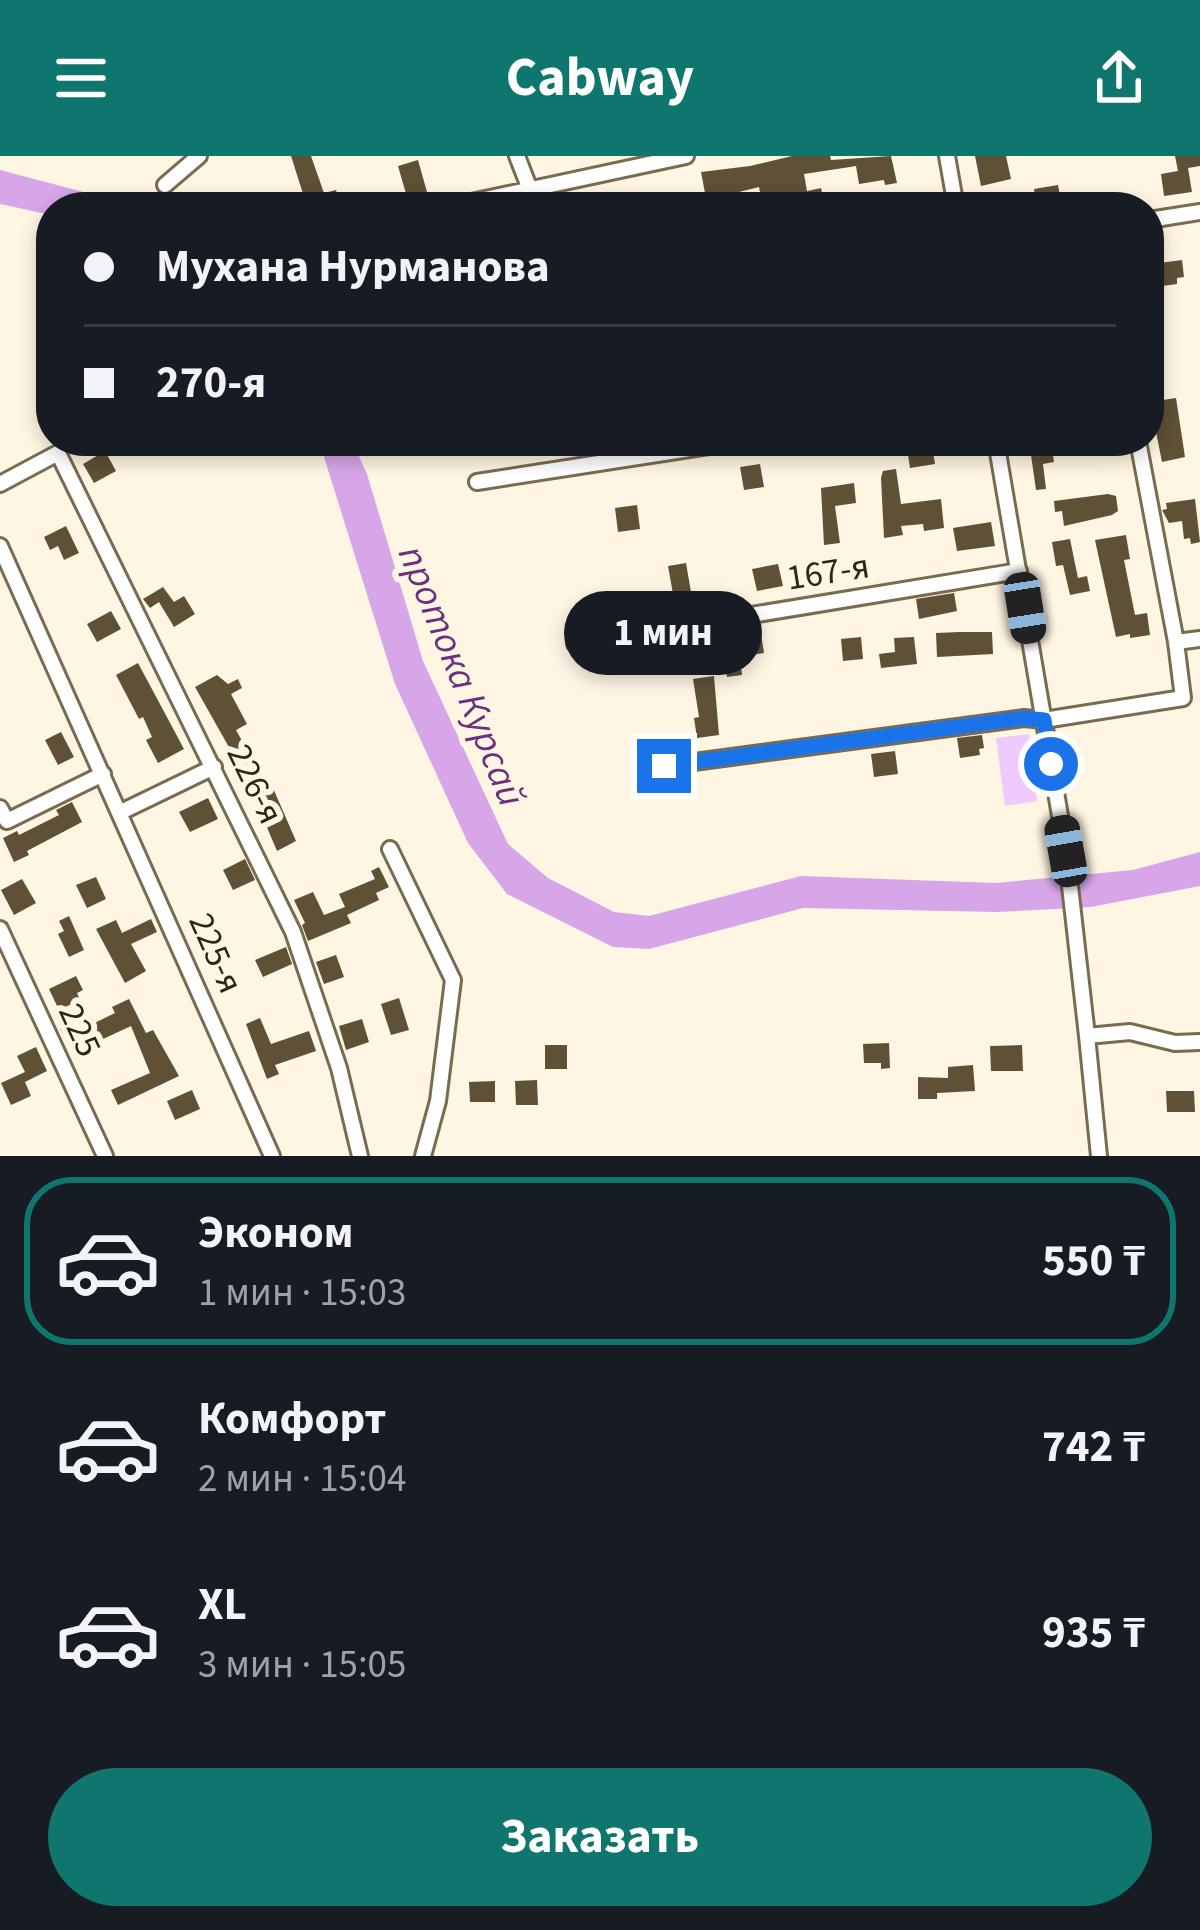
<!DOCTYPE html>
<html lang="ru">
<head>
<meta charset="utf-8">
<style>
	:root { --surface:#171b24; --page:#20242c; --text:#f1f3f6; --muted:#9ea1a6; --line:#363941; --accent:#0f766e }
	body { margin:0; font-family:"Source Sans 3",sans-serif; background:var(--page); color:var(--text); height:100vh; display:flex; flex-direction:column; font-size:45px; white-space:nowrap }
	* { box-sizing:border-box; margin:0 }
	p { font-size:39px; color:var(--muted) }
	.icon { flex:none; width:66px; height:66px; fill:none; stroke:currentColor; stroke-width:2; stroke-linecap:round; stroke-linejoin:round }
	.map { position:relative; height:1000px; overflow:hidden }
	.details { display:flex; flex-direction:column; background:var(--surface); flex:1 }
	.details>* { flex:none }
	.banner { position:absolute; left:36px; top:36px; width:1128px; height:264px; border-radius:48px; box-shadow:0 6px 18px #0003; display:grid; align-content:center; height:264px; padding:0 48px; background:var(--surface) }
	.end { position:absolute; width:54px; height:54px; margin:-27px; border:15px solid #1a73e8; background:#fff; box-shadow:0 0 0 6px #fff }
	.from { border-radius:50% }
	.bubble { position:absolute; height:84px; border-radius:42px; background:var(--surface); box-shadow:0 6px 18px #0003; font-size:39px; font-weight:700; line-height:84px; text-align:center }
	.car { position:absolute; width:36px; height:72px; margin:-36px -18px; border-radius:15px; box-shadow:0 0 9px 3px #0007; background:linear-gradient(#222 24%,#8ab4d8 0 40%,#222 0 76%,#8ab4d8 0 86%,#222 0) }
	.banner b { display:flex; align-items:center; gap:42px; height:114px; font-size:45px }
	.banner b+b { border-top:3px solid var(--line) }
	.banner i { width:30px; height:30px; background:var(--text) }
	ul { padding:21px 0 0; list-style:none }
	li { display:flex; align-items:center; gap:36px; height:168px; margin:0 24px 18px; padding:0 24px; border:6px solid transparent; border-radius:48px }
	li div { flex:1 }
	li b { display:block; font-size:45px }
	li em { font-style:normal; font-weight:700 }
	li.active { border-color:var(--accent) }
	li>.icon { width:108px; height:108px; stroke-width:1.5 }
	.button { display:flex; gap:24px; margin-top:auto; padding:24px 48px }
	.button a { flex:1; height:138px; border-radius:72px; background:var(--accent); color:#fff; font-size:48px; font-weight:700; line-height:138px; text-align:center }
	header { display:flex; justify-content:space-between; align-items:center; height:156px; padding:0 48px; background:var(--accent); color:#fff; font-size:54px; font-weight:700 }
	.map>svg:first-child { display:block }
	.green { fill:#eecbfc }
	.water { fill:#d6a6e9 }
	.building { fill:#5e5136 }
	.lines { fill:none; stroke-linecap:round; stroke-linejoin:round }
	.street-casing { stroke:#796b50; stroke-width:20 }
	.street { stroke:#fff; stroke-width:14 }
	.route { stroke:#1a73e8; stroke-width:15 }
	.labels { text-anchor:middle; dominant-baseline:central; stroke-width:12; stroke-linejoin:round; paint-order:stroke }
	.street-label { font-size:36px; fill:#2c261a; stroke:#fff5e3 }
	.water-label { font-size:39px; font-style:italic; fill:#6a307e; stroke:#fff5e3 }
</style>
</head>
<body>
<header><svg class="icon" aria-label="menu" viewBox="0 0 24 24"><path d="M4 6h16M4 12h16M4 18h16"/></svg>Cabway<svg class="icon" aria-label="share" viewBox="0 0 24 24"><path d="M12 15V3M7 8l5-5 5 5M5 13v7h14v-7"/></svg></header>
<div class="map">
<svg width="1200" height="1000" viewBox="0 0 1200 1000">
	<rect width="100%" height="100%" fill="#fff5e3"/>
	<path class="green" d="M1029,578L1037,645L1005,650L996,582Z"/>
	<path class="water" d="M0,14L91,38L114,51H51V59L0,48Z
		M319,285H352L367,318L423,505L508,688L548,722L614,756L649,760L801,720L996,727L1133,714L1200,696V730L1091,751L997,756L803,752L649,793L613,791L507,738L468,687L395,528Z"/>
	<path class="building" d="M291,0H311L324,37L336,34L341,51H289L305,44Z
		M792,0H830L831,4L891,0L897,27L885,29L884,24L859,28L856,10L850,11L804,18L807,35L821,32L825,51H763L759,31L739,36L742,51H732L729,38L711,42L712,51H702L700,37H705L701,16L750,10Z
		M975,0H1006L1011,23L981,30Z
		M1175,0H1200V10L1188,12L1192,36L1164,40L1161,18L1178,15Z
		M418,4L427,36L407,41L398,10Z
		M1058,29L1061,45L1050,47L1051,51H1002L1001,46L1035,40L1034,33Z
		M1182,104L1184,121L1177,122V128L1155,131L1152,108Z
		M1176,242L1185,301L1162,306L1150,246Z
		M906,285H931L935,308L910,312Z
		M1029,285H1051L1054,306L1043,308L1046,333L1036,334Z
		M105,295L116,315L94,327L83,308Z
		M760,308L764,331L744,334L740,311Z
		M896,313L901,348L941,343L944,372L924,375L923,368L901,370L903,379L884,382L881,322L883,315Z
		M854,327L856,347L835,350L840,387L824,389L821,332Z
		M1108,338L1116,340L1118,355L1112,359L1064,370L1062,355L1055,356L1054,345Z
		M1195,343L1200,386L1191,388L1190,382L1184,383L1182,365L1169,367L1162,354L1167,353L1166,347Z
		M637,349L640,373L618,376L615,352Z
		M991,366L995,390L957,395L953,372Z
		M66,370L79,397L64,404L58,390L50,394L44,381Z
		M1126,379L1130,403L1124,404L1135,459L1147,457L1150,479L1130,482V478L1116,481L1095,384Z
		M1070,383L1078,422L1087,420L1090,435L1070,439L1063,409L1056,410L1052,386Z
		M686,407L691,436L673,438L668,410Z
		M778,408L783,430L757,435L752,413Z
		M163,431L174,446L184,440L195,458L174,471L159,446L150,452L143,443Z
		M954,437L957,455L919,463L916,443Z
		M111,455L121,473L97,486L87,468Z
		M959,476H992L993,498L937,501L936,477Z
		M737,478L738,482L761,478L764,497L740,501L742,519L727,521L722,480Z
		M861,481L863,503L843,505L841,483Z
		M914,481L917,508L881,512L879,498L895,496L894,482Z
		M138,507L184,593L158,607L146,584L152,581L143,561L139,563L116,519Z
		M217,519L228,528L238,523L242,532L231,538L247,568L236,574L256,610L237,621L223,597L230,593L195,531Z
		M714,520L719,579L697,582L694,562L699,561L693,523Z
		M61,576L74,601L58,609L45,584Z
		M982,579L984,592L979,593L980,599L960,602L957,582Z
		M895,595L898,618L874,621L871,598Z
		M273,632L296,685L277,695L254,641Z
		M208,642L218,663L190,676L179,656Z
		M72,646L82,666L27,695L29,699L14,706L3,682L17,675L19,679L59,659L56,654Z
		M245,703L255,724L233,734L223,714Z
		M379,711L389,731L376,737L379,744L347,759L351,767L308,785L302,769L305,767L294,744L313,736L324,759L345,751L339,738L375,723L371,715Z
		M96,721L106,743L87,752L76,729Z
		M22,723L36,747L14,759L1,734Z
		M69,760L84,794L69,801L58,778L64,775L59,765Z
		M151,763L157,776L131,788L146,815L125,827L96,773L116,764L122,777Z
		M286,791L292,808L263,821L255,804Z
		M336,799L344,821L324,828L316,806Z
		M76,820L83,834L77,837L80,844L59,854L49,833Z
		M399,842L409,874L391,879L381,848Z
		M129,843L146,877L153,874L179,920L118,949L111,934L150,917L131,870L73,897L60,873L67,869L72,878L115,857L112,851Z
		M260,862L271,888L309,875L316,895L275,909L279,918L267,923L246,868Z
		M362,863L369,886L346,894L339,870Z
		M889,887L890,912L881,913V907H864L863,888Z
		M545,889H567V913H545Z
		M1022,889L1023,915H991L990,890Z
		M36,891L47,915L25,926L31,940L11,949L1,927L25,916L17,900Z
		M973,909L975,935L937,937V943H918V921L948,922V911Z
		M537,924L538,949H516L515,925Z
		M495,925V946H470L469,926Z
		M192,934L200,953L175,964L167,945Z
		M1166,935H1194L1195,956H1167Z"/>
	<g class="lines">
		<defs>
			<path id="street" d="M517,0L529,31
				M947,0L956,51
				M165,29L199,0
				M448,51L686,0
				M1149,64L1200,56
				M996,285L1066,695L1087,880
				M477,326L741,285
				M0,328L58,297L293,776L339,912L360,1000
				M0,390L272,1000
				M1176,486L1200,483
				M575,488L1019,415
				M664,610L1024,562L1044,564L1183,542L1176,486L1138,285
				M0,652L7,665L103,618
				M121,656L214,611
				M390,693L453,824L438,945L423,1000
				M0,773L105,1000
				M1099,1000L1087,880L1130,876L1175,887L1200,886"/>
		</defs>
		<use href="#street" class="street-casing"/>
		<use href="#street" class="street"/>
	</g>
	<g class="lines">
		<path class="route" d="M664,610L1024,562L1044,564L1051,608"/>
	</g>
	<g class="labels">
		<g class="street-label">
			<text transform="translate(828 416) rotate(-9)">167-я</text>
			<text transform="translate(255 628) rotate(64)">226-я</text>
			<text transform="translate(216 797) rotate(66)">225-я</text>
			<text transform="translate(80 874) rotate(65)">225</text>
		</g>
		<g class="water-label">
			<text transform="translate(461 520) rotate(68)">протока Курсай</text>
		</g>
	</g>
</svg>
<i class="end from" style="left:1051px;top:608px"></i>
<i class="end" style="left:664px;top:610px"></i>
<div class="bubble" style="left:564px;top:435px;width:198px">1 мин</div>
<i class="car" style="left:1025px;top:452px;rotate:171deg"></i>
<i class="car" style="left:1066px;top:695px;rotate:350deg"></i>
<div class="banner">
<b><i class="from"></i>Мухана Нурманова</b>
<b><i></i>270-я</b>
</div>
</div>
<section class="details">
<ul>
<li class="active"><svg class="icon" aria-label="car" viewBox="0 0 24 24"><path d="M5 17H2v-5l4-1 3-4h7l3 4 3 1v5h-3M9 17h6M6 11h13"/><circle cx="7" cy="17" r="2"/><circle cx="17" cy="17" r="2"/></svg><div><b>Эконом</b><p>1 мин · 15:03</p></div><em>550 ₸</em></li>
<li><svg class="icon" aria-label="car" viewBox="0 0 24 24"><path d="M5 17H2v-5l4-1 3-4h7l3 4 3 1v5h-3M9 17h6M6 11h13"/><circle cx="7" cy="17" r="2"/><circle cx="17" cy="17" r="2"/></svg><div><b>Комфорт</b><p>2 мин · 15:04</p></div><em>742 ₸</em></li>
<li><svg class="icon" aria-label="car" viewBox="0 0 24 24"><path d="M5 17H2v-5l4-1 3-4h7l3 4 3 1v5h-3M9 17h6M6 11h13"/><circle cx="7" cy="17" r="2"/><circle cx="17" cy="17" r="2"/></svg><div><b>XL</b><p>3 мин · 15:05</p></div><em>935 ₸</em></li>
</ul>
<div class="button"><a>Заказать</a></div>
</section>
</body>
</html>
